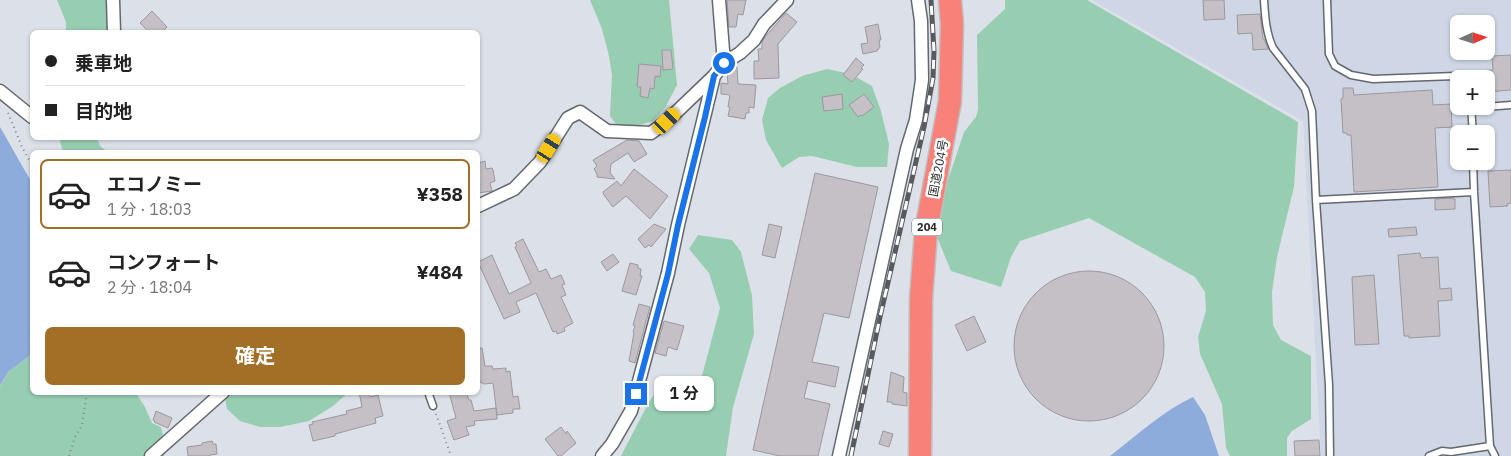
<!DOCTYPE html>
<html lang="ja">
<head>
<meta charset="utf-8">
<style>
	:root { --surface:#fff; --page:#f6f6f6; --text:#222; --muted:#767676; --line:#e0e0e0; --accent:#a36f27 }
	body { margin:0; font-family:"IBM Plex Sans","Noto Sans JP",sans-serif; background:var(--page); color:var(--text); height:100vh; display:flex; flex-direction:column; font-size:19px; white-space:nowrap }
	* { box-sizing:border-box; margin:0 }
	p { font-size:16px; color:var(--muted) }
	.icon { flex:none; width:28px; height:28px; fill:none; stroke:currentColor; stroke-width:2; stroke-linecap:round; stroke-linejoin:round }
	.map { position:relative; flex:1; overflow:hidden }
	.panel { position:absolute; left:30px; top:150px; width:450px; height:245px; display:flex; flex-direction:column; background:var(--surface); border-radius:8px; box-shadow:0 1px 4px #0004 }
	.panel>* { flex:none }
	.hud { position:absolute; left:30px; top:30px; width:450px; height:110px; border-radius:8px; box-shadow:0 1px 4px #0004; display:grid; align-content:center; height:110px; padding:0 15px; background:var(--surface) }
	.needle { width:32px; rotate:87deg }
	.controls { position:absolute; left:1450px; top:15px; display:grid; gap:10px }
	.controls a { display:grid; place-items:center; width:45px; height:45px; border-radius:8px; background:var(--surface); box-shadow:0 1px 4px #0004; font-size:25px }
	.end { position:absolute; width:22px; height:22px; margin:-11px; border:6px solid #1a73e8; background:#fff; box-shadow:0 0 0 2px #fff }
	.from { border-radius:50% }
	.bubble { position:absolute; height:35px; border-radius:8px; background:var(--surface); box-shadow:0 1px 4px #0004; font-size:16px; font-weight:700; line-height:35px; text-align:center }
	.car { position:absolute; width:15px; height:30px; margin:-15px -8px; border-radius:6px; box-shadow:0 0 4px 1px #0007; background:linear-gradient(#f5c518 24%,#345 0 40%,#f5c518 0 76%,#345 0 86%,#f5c518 0) }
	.hud b { display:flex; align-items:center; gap:18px; height:48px; font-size:19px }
	.hud b+b { border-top:1px solid var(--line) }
	.hud i { width:12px; height:12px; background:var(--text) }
	ul { padding:9px 0 0; list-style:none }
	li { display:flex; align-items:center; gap:15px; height:70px; margin:0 10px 8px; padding:0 5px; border:2px solid transparent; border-radius:8px }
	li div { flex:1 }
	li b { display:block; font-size:19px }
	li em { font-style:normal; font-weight:700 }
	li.selected { border-color:var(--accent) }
	li>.icon { width:45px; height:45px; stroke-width:1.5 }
	.cta { display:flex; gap:10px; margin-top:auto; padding:10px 15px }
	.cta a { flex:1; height:58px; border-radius:8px; background:var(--accent); color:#fff; font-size:20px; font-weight:700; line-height:58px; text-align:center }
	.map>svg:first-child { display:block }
	.built { fill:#cfd7e6; fill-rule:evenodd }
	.green { fill:#97ceb2 }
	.water { fill:#8dacdc }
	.building { fill:#c5bfc6; stroke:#9d979e }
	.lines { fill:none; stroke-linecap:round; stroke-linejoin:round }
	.lane-casing { stroke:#63676e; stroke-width:9 }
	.street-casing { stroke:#63676e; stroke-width:15 }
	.highway-casing { stroke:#bfc0c1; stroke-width:25 }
	.path { stroke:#84878d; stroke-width:2; stroke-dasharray:1 4; stroke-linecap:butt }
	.lane { stroke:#fff; stroke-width:6 }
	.street { stroke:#fff; stroke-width:12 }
	.highway { stroke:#f88179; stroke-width:22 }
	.rail-casing { stroke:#585a5f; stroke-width:5 }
	.rail { stroke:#fff; stroke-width:3; stroke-dasharray:9; stroke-linecap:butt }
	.route { stroke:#1a73e8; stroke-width:6 }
	.labels { text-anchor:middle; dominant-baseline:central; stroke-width:5; stroke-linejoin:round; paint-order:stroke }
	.shield { fill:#fff; stroke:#6b6b6e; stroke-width:1 }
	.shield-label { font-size:11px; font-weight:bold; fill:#2b2c30 }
	.street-label { font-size:12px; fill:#2b2c30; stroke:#fff }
</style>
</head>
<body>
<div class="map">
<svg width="1511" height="456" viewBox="0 0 1511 456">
	<rect width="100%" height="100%" fill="#dce1e9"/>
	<path class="built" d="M1092,0H1511V456H1321L1303,121ZM1459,24H1486V51H1459ZM1459,79H1486V106H1459ZM1459,134H1486V161H1459Z"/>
	<path class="green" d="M57,0H107L109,32H66V22Z
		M590,0H669L677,85L666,106L653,121L631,128L618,127L610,116L612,75L609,56L602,29Z
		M1005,0H1087L1298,122L1294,187L1277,257L1272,292L1273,325L1281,340L1311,356V419L1292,431L1287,438V456H1230L1226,448L1222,404L1200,354L1198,337L1206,311L1205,292L1195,277L1089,218L1020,241L1011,257L1001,287L951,271L937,237L938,210L964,132L976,117L978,109L977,35L1005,9Z
		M827,69L851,74L872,86L881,111L889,144L887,167H857L812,156L799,157L782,168L766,140L762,120L768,98L780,88L802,76Z
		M59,138H97L100,146L108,152H63Z
		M698,235L732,240L741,252L752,295L754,334L733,407L726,456H621L650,400L665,382L679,381L699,387L720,308L709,273L689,249Z
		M32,354V392L136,393L145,407L152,423L161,427L163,436L164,456H0V387L8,372Z
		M224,393H348L333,406L309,421L280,427H260L240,421L227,409Z"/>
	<path class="water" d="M0,127L32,183V354L8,372L0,386Z
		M1193,397L1205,415L1219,456H1110C1136,436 1163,411 1193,397Z"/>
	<path class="building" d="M727,0H746L743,15L738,14L736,27H729Z
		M1203,0H1224L1225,19L1204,20Z
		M152,11L167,27L162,32H149L140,23Z
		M786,13L797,22L778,44L779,78L754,79V61H759L758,49H762V42L766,36Z
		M1260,14L1263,39H1264L1268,49L1253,50L1252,33L1238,34L1237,15Z
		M878,24L881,40H879L880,47L877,51L863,54L861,44L868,43L865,27Z
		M662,50H671L673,69L663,70Z
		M1511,55V90L1487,92L1486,79H1462V72L1493,70L1492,56Z
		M856,58L864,65L861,68L863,69L852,82L843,75Z
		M639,64L661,66L660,77L655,76L654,89L650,88L648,98L640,96L641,87H637Z
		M733,67H737L738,84L756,85L754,108L749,107V113H746L745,119L728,116L730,107H728L730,95L721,94V83L728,84L727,72Z
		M1343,88H1353L1354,95L1432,90L1433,105L1451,104L1452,127L1435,128L1438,187L1354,192L1351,135H1347V133H1343L1341,99L1343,98Z
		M842,94L843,109L824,111L822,97Z
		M864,94L874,107L862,116L861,115L858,117L849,105Z
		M627,140L639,141L647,154L634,162L628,153L611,164L610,173L615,179L597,177V174L594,169L597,166L593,160Z
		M485,161L486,169L492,168L493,170L495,181L490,183L492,191L478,193V163Z
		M634,169L668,196L650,219L626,196L613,207L604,195L603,192L617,181L621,186Z
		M1511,170V203L1507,204L1508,206L1490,207L1488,171Z
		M815,173L878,187L849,318L824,313L812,362L839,367L835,387L808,381L804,398L830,404L818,456H780L753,450Z
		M1453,198V199H1455V209L1435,210V199Z
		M654,224L666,229L651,247L649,245L645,248L638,239Z
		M769,224L782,227L775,258L762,255Z
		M1416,227L1417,235L1389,237L1388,229Z
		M523,239L539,272L546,269L551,279L561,275L565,284L562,285L566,295L561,297L573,323L564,328L565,331L557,334L556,331L553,332L536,293L516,302L520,312L504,319L478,262L492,255L509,294L531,283L515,247L517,246L515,243Z
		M1420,253L1421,258L1438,257L1440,289L1451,288L1452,300L1438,301L1440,336L1409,338V336H1404L1398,255Z
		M613,254L619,262L607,271L601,262Z
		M630,263L638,265V268L641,269L640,276H642L636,295L622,291Z
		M1014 346a75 75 0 1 1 150 0a75 75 0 1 1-150 0Z
		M1374,275L1379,344L1355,345L1352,277Z
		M639,304L650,307L635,363L629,361L634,333L633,332L635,326L633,325Z
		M974,316L986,342L967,351L955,325Z
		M664,321L684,326L677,350L668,347L666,356L655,353Z
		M478,348H482L485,366H492L493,369L506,368V372L510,371L513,397L518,396L520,409H513V413L497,415L493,383L484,384L478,381Z
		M891,372L904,377L903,392L907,393V406L892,404V402H887Z
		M359,392H369L370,397L378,395L383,416L375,418L376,423L335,434V436L313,441L309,425L313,424L312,422L347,414L346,411L362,407Z
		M449,392H466L469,400H471L474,411L496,408L497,419L474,421L475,425L466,427L469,435L454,440L447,421L456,418Z
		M156,411L172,418L168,428L154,422L155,421L153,420Z
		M561,427L566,434L567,431L576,443L561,456H558L545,439Z
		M883,431L893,434L889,447L879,444Z
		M1319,440L1320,456H1295L1294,441Z
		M212,441L213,444H216L217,454L210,455V456H188L187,447L202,445V443Z"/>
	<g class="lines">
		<defs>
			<path id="lane" d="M1264,0C1265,16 1266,33 1273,48L1305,89L1312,111L1316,200L1329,385L1330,456
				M1327,0L1329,54L1335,66L1351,75L1373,79L1455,76L1459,83
				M1471,106L1473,134
				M1472,108L1511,105
				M1473,161L1474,192L1490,446L1495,456
				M1316,200L1474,192
				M428,392L433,406
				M1429,456L1442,451L1451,452L1490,446"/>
			<path id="street" d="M113,0L114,32
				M719,0L724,63
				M0,91L32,117
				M478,206L514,189L540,162L568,118L580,112L607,131L651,133L667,121L714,76L724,63L740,53L754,40L764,24L787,0
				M151,456L223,392
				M602,456L612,444L631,411L668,273L678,225L714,76
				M839,456L907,149L916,120L922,80L921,21L918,0"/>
			<path id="highway" d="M920,456L921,299L926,231L950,101L952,24L950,0"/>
		</defs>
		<use href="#lane" class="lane-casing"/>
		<use href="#street" class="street-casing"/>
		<use href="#highway" class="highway-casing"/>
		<path class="path" d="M8,113L22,147L32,165
			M436,414L451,456
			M69,456L75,437L82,425L87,392"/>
		<use href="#lane" class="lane"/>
		<use href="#street" class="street"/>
		<use href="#highway" class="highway"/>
		<defs>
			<path id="rail" d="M851,456L880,317L924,127L933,78L934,51L931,0"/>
		</defs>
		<use href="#rail" class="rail-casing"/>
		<use href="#rail" class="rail"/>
	</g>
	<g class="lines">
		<path class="route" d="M636,394L668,274L678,225L705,117L714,76L724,63"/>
	</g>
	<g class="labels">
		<rect class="shield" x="912" y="218.5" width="30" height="17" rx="4"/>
		<g class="shield-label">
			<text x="927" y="227">204</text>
		</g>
		<g class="street-label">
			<text transform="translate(938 168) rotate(-79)">国道204号</text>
		</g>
	</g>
</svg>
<div class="controls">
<a><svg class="needle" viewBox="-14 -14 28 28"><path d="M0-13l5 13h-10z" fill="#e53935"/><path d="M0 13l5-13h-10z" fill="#767676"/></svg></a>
<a>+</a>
<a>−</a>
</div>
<i class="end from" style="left:724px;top:63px"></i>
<i class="end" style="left:636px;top:394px"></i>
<div class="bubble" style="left:654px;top:376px;width:60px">1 分</div>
<i class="car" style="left:667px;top:121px;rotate:46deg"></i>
<i class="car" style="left:549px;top:148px;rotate:32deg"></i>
<div class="hud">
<b><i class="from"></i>乗車地</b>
<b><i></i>目的地</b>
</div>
<section class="panel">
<ul>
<li class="selected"><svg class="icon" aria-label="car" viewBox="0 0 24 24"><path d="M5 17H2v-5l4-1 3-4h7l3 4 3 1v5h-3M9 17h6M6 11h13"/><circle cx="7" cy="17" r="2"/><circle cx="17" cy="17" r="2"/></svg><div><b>エコノミー</b><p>1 分 · 18:03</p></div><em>¥358</em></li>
<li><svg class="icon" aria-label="car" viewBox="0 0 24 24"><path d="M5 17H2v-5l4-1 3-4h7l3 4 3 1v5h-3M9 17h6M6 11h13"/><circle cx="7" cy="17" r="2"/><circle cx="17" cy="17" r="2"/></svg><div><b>コンフォート</b><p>2 分 · 18:04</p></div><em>¥484</em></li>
</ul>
<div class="cta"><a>確定</a></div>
</section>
</div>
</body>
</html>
